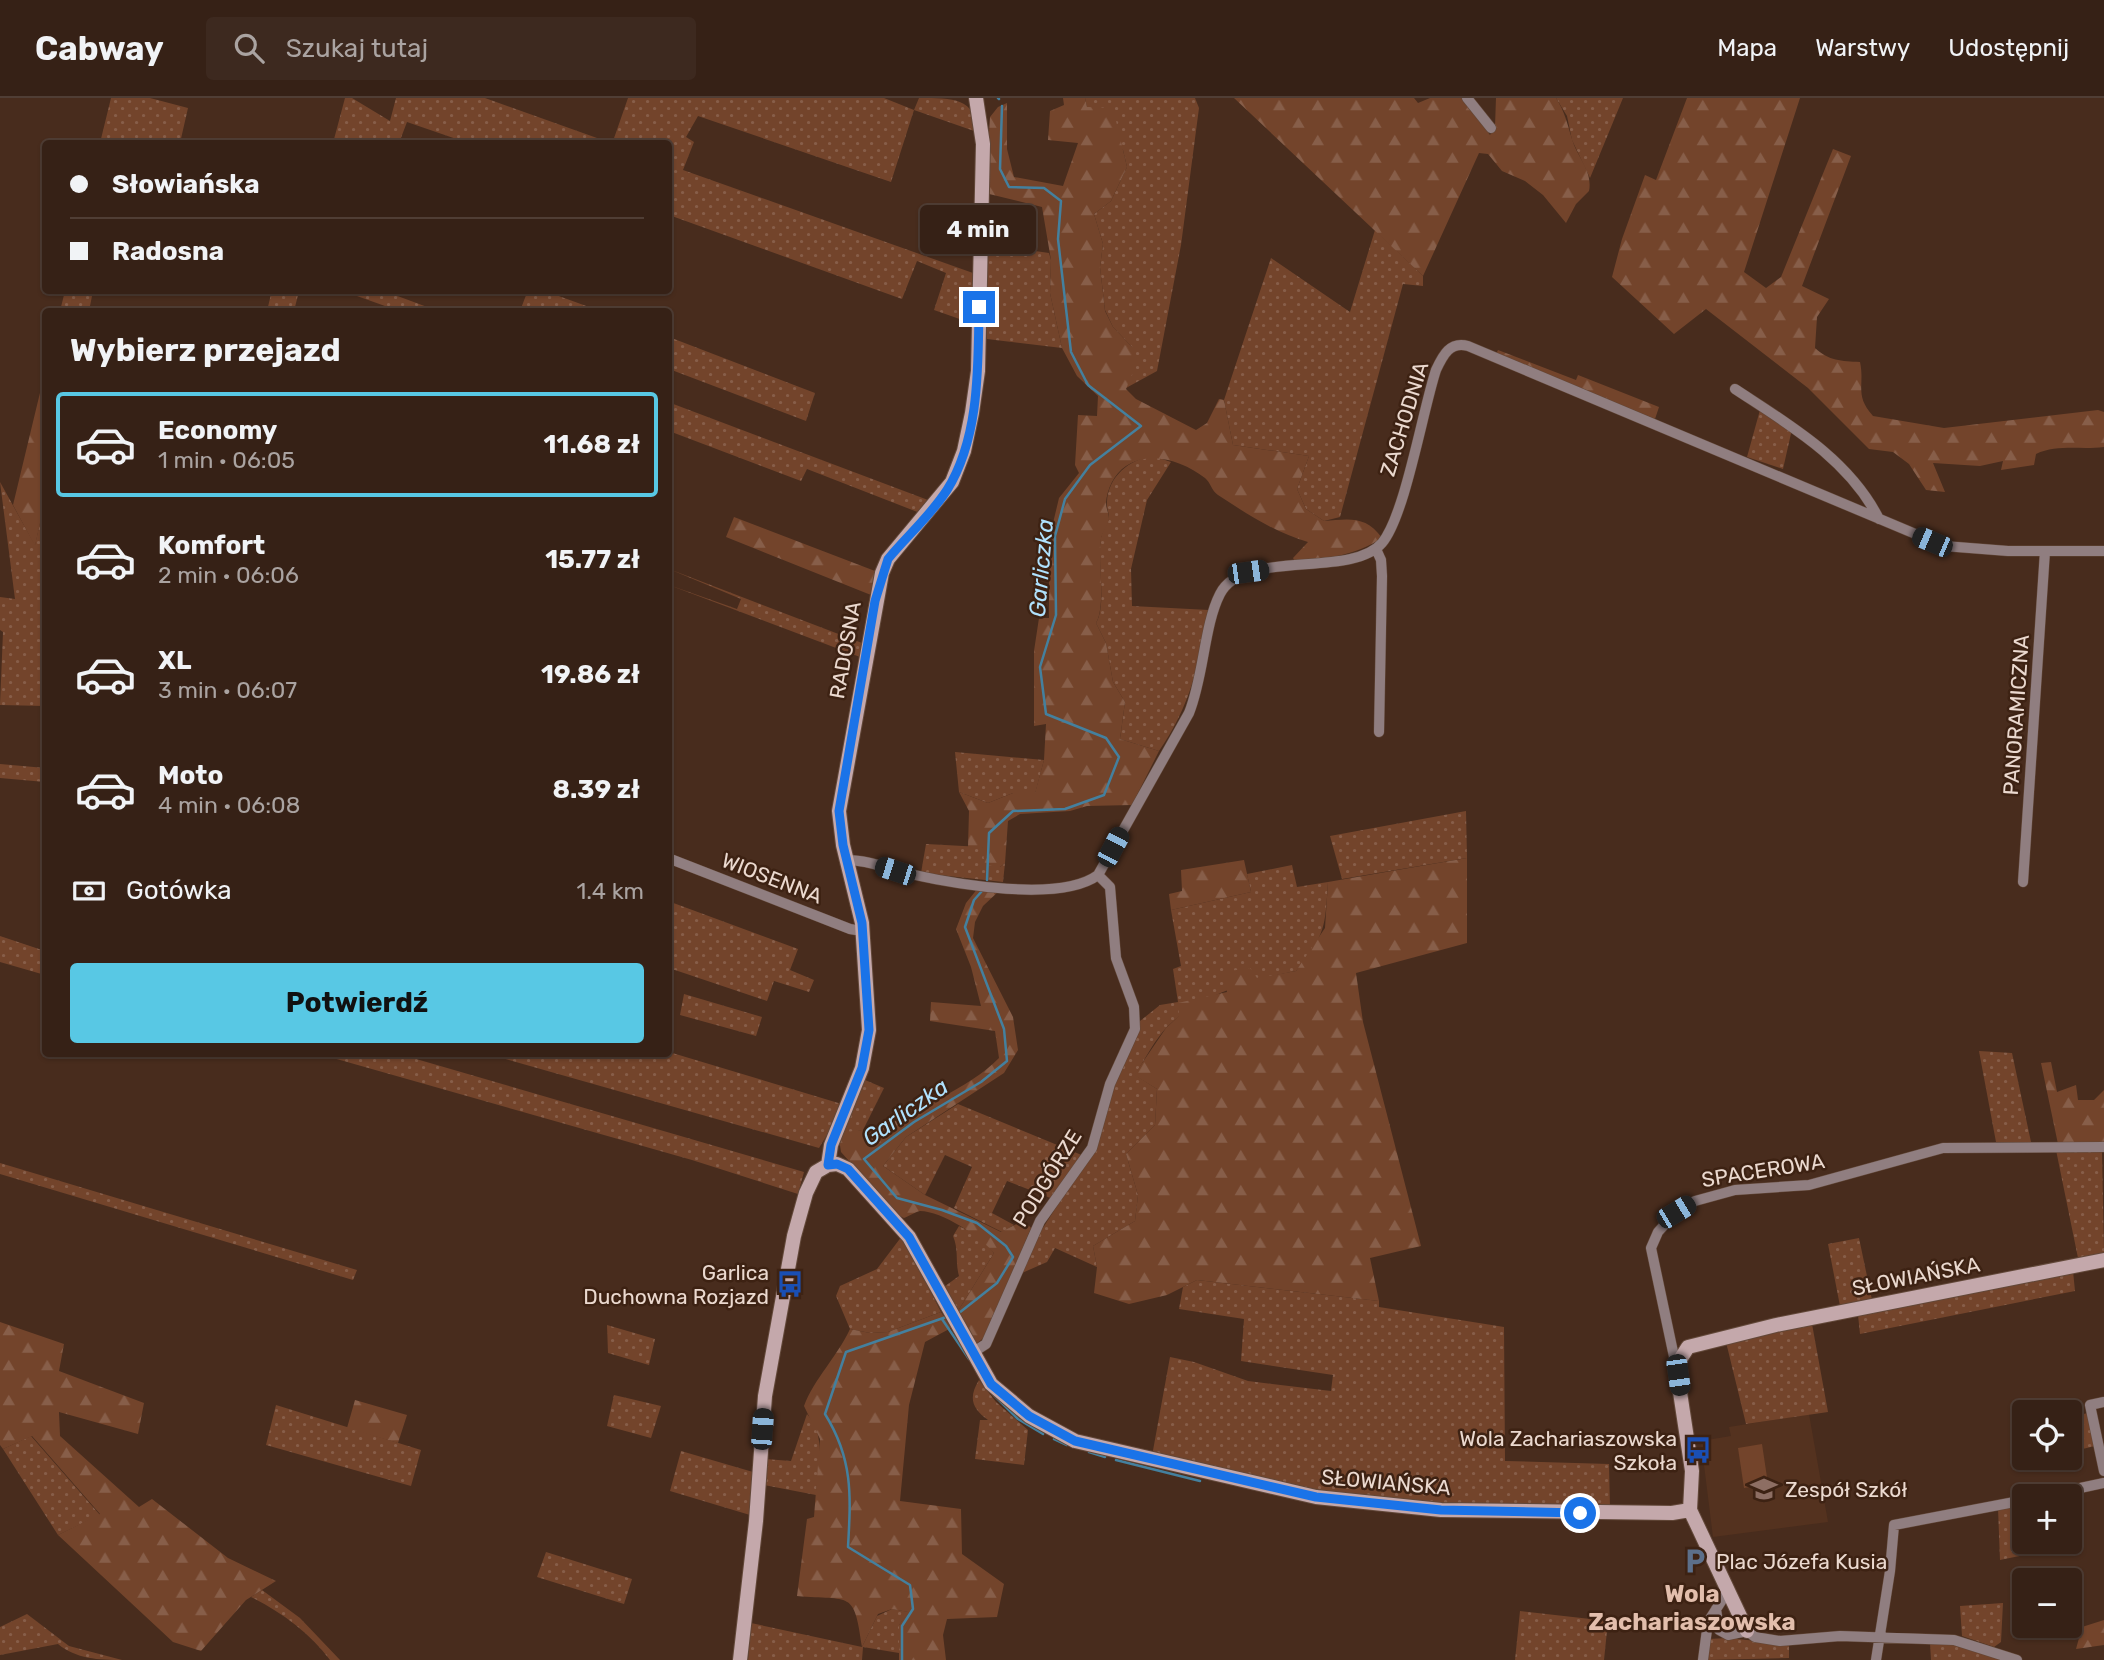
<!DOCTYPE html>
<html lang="pl">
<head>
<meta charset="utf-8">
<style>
	:root { --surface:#362116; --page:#3d291f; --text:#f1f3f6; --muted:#aaa3a1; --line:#503e35; --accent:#58c8e4 }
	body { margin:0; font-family:Rubik,sans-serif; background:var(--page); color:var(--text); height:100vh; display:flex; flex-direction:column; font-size:26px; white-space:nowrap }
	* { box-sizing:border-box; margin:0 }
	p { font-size:23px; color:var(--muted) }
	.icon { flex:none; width:38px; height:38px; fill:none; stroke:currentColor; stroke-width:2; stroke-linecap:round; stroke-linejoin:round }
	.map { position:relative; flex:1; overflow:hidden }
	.drawer { position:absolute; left:42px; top:210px; width:630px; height:749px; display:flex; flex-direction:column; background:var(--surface); border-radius:7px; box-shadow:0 2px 5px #0004,0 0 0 2px var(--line) }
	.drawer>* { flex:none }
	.banner { position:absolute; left:42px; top:42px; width:630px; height:154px; border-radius:7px; box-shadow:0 2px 5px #0004,0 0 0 2px var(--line); display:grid; align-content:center; height:154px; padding:0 28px; background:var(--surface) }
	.fabs { position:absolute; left:2012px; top:1302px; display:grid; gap:14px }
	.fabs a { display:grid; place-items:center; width:70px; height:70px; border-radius:7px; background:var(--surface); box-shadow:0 2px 5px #0004,0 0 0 2px var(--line); font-size:35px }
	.end { position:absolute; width:32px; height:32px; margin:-16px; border:9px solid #1a73e8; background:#fff; box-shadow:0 0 0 4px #fff }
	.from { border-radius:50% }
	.bubble { position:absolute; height:49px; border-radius:7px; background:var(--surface); box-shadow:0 2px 5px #0004,0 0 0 2px var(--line); font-size:23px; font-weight:700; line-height:49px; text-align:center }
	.car { position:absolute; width:21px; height:42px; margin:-21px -10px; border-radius:9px; box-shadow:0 0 5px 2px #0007; background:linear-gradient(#222 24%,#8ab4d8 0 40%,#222 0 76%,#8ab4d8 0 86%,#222 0) }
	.banner b { display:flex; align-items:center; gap:24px; height:66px; font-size:26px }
	.banner b+b { border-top:2px solid var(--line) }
	.banner i { width:18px; height:18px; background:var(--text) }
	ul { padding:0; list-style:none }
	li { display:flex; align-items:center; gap:21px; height:105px; margin:0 14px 10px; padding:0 14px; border:4px solid transparent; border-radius:7px }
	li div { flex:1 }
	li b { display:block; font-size:26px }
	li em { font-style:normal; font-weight:700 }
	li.selected { border-color:var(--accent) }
	li>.icon { width:63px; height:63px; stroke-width:1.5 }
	h2 { padding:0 28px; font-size:32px; line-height:84px }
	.pay { display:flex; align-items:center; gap:18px; height:77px; padding:0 28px; font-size:26px }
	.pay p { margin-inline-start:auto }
	.cta { display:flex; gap:14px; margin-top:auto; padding:14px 28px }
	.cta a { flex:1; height:80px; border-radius:7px; background:var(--accent); color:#111; font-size:28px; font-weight:700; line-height:80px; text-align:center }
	header { display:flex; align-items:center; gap:42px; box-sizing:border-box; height:98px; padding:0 35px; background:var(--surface); border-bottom:2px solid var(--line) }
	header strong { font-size:33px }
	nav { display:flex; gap:38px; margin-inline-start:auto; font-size:24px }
	.search { width:490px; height:63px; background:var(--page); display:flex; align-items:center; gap:18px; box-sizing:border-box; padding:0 24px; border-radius:7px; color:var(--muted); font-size:26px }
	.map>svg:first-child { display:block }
	.built { fill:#54321f }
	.grass { fill:url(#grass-dots) }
	.forest { fill:url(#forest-firs) }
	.pitch { fill:#73442b }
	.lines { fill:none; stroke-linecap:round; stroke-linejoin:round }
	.stream { stroke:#44809e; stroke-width:2.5 }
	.street-casing { stroke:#624839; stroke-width:11 }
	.secondary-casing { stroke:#624839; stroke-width:16 }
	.street { stroke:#907e80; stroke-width:10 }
	.secondary { stroke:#c4a8ab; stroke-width:14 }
	.route { stroke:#1a73e8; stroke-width:9 }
	.labels { text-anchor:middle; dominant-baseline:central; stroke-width:5; stroke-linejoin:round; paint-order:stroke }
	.street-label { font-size:21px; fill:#ebd9cf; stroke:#3d2213 }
	.poi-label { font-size:21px; fill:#ebd9cf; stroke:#3d2213; text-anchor:end }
	.water-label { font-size:23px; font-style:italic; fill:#b0e2fe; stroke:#3d2213 }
	.quarter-label { font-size:24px; font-weight:bold; fill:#e2beac; stroke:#3d2213 }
</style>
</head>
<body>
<header>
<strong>Cabway</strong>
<div class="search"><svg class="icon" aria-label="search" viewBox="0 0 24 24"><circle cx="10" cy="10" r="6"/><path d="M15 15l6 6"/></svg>Szukaj tutaj</div>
<nav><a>Mapa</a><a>Warstwy</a><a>Udostępnij</a></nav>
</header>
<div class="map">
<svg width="2104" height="1562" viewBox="0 0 2104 1562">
	<defs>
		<pattern id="grass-dots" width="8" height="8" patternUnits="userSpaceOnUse" patternTransform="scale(1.75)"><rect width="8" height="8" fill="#73442b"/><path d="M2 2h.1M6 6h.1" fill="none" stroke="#875e49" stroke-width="1.8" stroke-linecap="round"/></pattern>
		<pattern id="forest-firs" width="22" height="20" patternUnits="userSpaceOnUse" patternTransform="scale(1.75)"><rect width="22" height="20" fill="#73442b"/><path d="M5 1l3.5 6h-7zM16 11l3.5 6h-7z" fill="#875e49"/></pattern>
	</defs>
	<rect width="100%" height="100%" fill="#482c1d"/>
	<path class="built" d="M1809,1316L1828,1424L1713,1439L1701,1343L1731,1338L1729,1329Z"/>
	<path class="grass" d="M111,0H150L188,10L180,45H100Z
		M345,0H352L390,23L396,0H485L611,45H468L407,24L399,45H333Z
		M628,0H884L914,12L919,0C953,0 976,0 977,34L914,12L891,84L698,18L686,39L694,44L683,72L973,175L971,225L934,212L946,175L917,163L902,201L669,117L668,46H612Z
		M1085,0H1195L1199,10L1181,147L1157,273L1126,290L1132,249L1113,229L1105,212L1100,169L1103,146L1094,116L1111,103L1127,69L1123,52L1087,9Z
		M1556,0H1623L1590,80L1572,42L1567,18Z
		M1375,132L1423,178V188L1403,186L1340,419L1324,423L1306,411L1297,391L1309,358L1233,347L1224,302L1271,160L1350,214Z
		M985,146L1049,155L1051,162L1050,195L1062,250L987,241Z
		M272,192L299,193L294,213H267Z
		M528,192L545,193L600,213H520Z
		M65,193H93L89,213H60Z
		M343,193H384L438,213H399Z
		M669,239L815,295L806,323L669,271Z
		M668,304L928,402L920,415L807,371L801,383L669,333Z
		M1760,312L1792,331L1783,371L1747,359Z
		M1153,358L1171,364L1147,402L1131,471L1132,508L1209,512C1200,564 1190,609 1159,653L1120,641L1125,604L1113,584L1106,545L1096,525C1107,507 1097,464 1101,440C1102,433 1108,426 1109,420C1109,414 1106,409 1107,404C1108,379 1129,361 1153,358Z
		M0,384L35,447L45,402V608L0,607L3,534L0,532V499L15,501Z
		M669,471L862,545L860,559L669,487L737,511L741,501Z
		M955,654L1044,662L1035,696L1013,695L988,705L959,694Z
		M0,666L45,670V684L0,680Z
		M1466,713L1467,760L1342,781L1330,738Z
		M926,746L982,749L1000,769L1005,765L1003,784L921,775Z
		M1292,767L1297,789L1328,784C1325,829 1326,836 1296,873C1256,880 1198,898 1168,928C1155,941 1145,961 1135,977L1157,991L1155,1027L1126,1056L1138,1097L1135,1123L1093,1148L1097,1169L1055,1150L1047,1164L1022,1175L1030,1150L1100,1041L1105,1009L1140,923L1160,907L1178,904L1173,871L1181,868L1171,812L1251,794L1247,776Z
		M668,803L798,851L790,872L814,882L809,894L774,883L767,903L669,870Z
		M0,838L45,853V877L0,864Z
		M684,896L762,919L756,938L680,917Z
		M1979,953L2012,955L2031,1044H1996Z
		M669,954L845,1007L819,1050L488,956Z
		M319,956H399L804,1074L798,1096L692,1062Z
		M865,982L884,990L863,1032L841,1036Z
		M958,1006L1084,1058L1053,1101L1007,1083L992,1115L1014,1127L1002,1134L954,1110L972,1069L945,1057L925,1097L883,1068L906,1039Z
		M2056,1052L2102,1053L2104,1155L2078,1160Z
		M0,1065L357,1172L353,1182L0,1076Z
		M959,1128L981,1139L994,1155L958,1213L941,1191L959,1178C955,1164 959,1152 953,1138Z
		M902,1138L941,1214L888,1234L870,1235L850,1231L836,1198L840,1188L877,1171Z
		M1859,1140L1872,1202L1840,1208L1828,1146Z
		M2073,1173L2075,1193L1860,1236L1858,1217Z
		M1197,1182L1379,1203V1209L1504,1229L1505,1363L1609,1366L1610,1410L1441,1406L1314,1394L1152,1358L1170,1259L1194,1264L1248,1283L1331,1293L1333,1277L1241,1263L1244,1221L1179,1211L1183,1189Z
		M1812,1226L1828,1314L1746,1326L1726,1244Z
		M607,1227L655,1241L649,1267L608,1255Z
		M979,1282L996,1304L1028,1332L1024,1367L975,1361L980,1322H988C972,1310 968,1300 979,1282Z
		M614,1297L661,1308L651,1340L607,1328Z
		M276,1307L421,1352L411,1388L266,1347Z
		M2088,1315L2095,1348L2070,1354V1319Z
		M807,1316C827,1338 818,1369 816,1397L764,1387L765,1361L791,1363Z
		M31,1338L100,1417L58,1437L3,1351Z
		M681,1353L753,1374L750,1417L670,1393Z
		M2071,1396L2073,1447L2000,1462L1998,1410L2025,1405V1444H2070V1398H2058Z
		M546,1454L632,1481L624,1506L537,1479Z
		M262,1492L300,1520L340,1562H330C310,1535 281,1514 251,1499Z
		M2003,1505L2001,1544L1994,1549L1962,1538L1960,1508Z
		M892,1511L909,1514L899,1527V1555L863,1549L862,1562H748L751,1525L862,1549L877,1518Z
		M1520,1513L1608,1523L1604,1562H1515Z
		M27,1516L69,1548L122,1562C99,1562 76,1561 58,1546L0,1557V1529Z
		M1727,1540L1789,1546V1560L1705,1562L1709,1541Z
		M1930,1545L1955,1547L2006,1562H1931Z"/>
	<path class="forest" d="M1063,0H1085L1087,9L1113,10L1127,69L1111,103L1094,116L1103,146L1100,169L1105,213L1113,229L1132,249L1138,262L1126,291L1136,301L1196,332L1207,325L1219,301L1224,302L1233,347L1309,358L1297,391L1306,411L1324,423C1348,421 1366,417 1382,440C1355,458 1326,460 1296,465L1293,460L1308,444C1274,434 1247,416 1218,397C1211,392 1211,385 1205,380C1183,363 1150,352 1126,368C1114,376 1107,391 1106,405C1106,410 1109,416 1109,421C1108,428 1102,434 1101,441C1098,464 1106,508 1096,525L1106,545L1113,584L1125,604L1120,641L1159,653L1132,707L1087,708L1070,713L1020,716L1008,723L1005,765L1000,769L985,767L982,749H968L969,713L959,694L988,705L1013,695H1035L1044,662L1046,626L1034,628V553L1039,520H1049V442L1059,400L1079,375L1075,367L1078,317L1097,318L1098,298L1077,278L1062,250L1050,195L1051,162L1042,109L985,95L990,19L998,9L1007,5V51L1014,79L1063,88L1078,45L1048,42L1050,13L1064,7Z
		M1234,0H1414L1418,5L1430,0H1463L1490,37L1495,29L1496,0H1556C1565,14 1567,25 1572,41C1577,59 1593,73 1589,93L1576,106L1566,125L1543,97L1525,83L1502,73L1488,56L1479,55L1423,178Z
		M1687,0H1800L1744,174L1766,190L1781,179L1833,51L1851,58L1802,188L1829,201L1817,219L1815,250C1829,263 1841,263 1860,264C1865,287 1854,297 1873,318L1944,330L2098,312L2104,314V349C2081,352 2057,346 2036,356L2034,367L2001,372L2003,363L1980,368L1933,365L1945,394L1926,392L1909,366L1893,354L1869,351L1808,290L1706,211L1674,236L1612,179L1622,141L1645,77L1656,82Z
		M1498,252L1576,282L1578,277L1659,309L1655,321L1496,256Z
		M45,274V402L35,448L13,407Z
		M734,419L875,473L871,497L726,439Z
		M1467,760V845L1356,875L1363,924L1421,1148L1370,1160L1379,1203L1197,1182L1167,1197L1129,1206L1094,1195L1097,1169L1093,1148L1135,1123L1138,1097L1126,1056L1155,1027L1157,991L1134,977L1166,930L1179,918L1178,905L1227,894L1223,874L1250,870L1257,880L1296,873L1325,830L1328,784Z
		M1244,762L1251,794L1171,812L1169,796L1182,793L1181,772Z
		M978,790L1000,792L983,808L975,824L973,840L1013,919L1018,952L1004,975L906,1039L883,1068L925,1097L1001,1134L1024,1122L1031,1130L986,1238L975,1247L958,1213L994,1155C981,1139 942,1113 920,1113C915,1114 909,1118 904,1120L896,1116L841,1054L839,1041L845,1034L863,1032L875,1034C912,1013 970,990 999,960L995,933L930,923L931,904L981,908L971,869L956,831L966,805Z
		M2051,964L2057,994L2076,987L2078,1002H2094L2104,992V1046H2058L2041,965Z
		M941,1214L951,1230L925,1244L909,1307L900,1403L961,1411L962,1456L1004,1486L997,1519L947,1521L943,1537L946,1562H899V1527L908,1514L892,1511L878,1516L862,1549C854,1491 851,1503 797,1498L807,1421L814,1419L820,1341L804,1308C814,1281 837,1259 850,1231L870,1235L888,1234Z
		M0,1224L64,1246L59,1273L144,1305L138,1336L59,1314L60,1338L139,1409L152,1401L228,1460L276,1483L246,1502L201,1553L173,1544L58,1437L100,1416L32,1338L3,1351L0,1347Z
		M355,1302L407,1317L398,1345L347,1330Z
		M2104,1522V1547L2076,1551L2082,1529Z"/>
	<path class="pitch" d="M1762,1346L1768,1386L1744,1390L1738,1350Z"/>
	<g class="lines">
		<path class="stream" d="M998,0L999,1
			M987,782L989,735L1013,713L1065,711L1104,697L1119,659L1106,640L1046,616L1040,569L1056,517L1055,438L1065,401L1090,367L1141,328L1088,287L1071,254L1058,141L1061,103L1044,90L1009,89L1000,71L1002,8
			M959,1215L997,1185L1013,1159L1006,1148L977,1125L942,1112L897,1100L864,1061L914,1024L981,984L1007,963L1004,931L965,829L974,802L982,793
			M942,1221L969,1261
			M994,1297L1018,1321L1043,1336
			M1054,1341L1067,1347
			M1089,1354L1105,1359
			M1116,1362L1200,1383
			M902,1562V1528L913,1511L910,1487L848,1449C851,1397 853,1361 825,1316L846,1254L949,1218"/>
		<defs>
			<path id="street" d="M1467,0L1491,30
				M1735,291C1788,326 1849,361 1879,421
				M1376,451L1381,462L1382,478L1379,634
				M668,760L850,831L862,833
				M847,762C868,762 889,771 910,776C955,786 1060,805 1098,777L1189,615C1204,578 1204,527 1220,496C1243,450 1351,481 1382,445C1405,418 1423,311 1436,272C1443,257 1450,243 1468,248L1944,448L2008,453H2104
				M2023,784L2045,453
				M972,1255L986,1246L1040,1123L1092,1050L1110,986L1135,931L1134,909L1116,860L1110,789L1098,777
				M1676,1268L1651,1150L1658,1134L1676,1114L1695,1103L1735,1092L1809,1087L1943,1050L2104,1049
				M2104,1304L2090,1307L2104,1373
				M2043,1398L2104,1385
				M1716,1511L1719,1532L1728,1537L1747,1533L1755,1539L1780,1543L1840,1538L1954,1542L2017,1562
				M1703,1562L1708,1524L1727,1494
				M1876,1562L1890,1473L1894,1427L2025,1402"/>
			<path id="secondary" d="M828,1067L831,1047L862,970L869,932L862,825L843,747L839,713L882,475L888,461L952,384L964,353L972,315L978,273L983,46L976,0
				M1690,1412L1692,1373L1676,1268L1688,1249L1776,1227L2104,1162
				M1690,1412L1747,1533
				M740,1562L756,1423L765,1298L794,1138L806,1095L816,1074L828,1067L837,1066L848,1071L909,1139L991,1286L1029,1318L1075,1343L1316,1399L1441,1412L1672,1415L1690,1412"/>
		</defs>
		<use href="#street" class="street-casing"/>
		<use href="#secondary" class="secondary-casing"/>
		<use href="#street" class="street"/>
		<use href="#secondary" class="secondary"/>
	</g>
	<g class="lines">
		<path class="route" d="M979,209C978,268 980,339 947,392C931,417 907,438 888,461L875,503L839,713L843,747L862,825L869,932L862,970L831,1047L828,1067L837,1066L848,1071L909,1139L991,1286L1029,1318L1075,1343L1316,1399L1441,1412L1580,1415"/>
	</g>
	<defs>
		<symbol id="bus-bare" viewBox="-9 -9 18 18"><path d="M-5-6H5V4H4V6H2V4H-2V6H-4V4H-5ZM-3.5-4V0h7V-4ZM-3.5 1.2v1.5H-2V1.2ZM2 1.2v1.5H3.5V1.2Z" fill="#1a4fb4" stroke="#3d2213" stroke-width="2.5" paint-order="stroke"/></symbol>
		<symbol id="school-bare" viewBox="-9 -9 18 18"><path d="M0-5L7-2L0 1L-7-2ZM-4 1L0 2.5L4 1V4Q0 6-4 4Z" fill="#8d6e63" stroke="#3d2213" stroke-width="2.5" paint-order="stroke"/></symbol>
		<symbol id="parking-bare" viewBox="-9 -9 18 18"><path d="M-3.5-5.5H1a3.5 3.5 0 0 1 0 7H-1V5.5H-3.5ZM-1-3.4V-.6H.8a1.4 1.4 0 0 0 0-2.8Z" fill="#5c6f8a" stroke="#3d2213" stroke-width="2.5" paint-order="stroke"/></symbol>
	</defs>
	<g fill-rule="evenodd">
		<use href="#bus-bare" x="771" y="1167" width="38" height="38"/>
		<use href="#bus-bare" x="1679" y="1333" width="38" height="38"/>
		<use href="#school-bare" x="1745" y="1372" width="38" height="38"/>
		<use href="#parking-bare" x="1676" y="1444" width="38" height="38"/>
	</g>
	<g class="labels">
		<g class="street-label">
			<text transform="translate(1404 321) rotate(-73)">ZACHODNIA</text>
			<text transform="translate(845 552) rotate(-80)">RADOSNA</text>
			<text transform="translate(2016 617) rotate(-86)">PANORAMICZNA</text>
			<text transform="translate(772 780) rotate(21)">WIOSENNA</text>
			<text transform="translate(1763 1072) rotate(-9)">SPACEROWA</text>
			<text transform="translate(1047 1080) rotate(-58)">PODGÓRZE</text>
			<text transform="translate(1916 1178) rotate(-11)">SŁOWIAŃSKA</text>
			<text transform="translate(1386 1384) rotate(5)">SŁOWIAŃSKA</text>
		</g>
		<g class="poi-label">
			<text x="769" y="1174">Garlica<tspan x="769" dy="24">Duchowna Rozjazd</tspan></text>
			<text x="1677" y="1340">Wola Zachariaszowska<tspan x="1677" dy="24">Szkoła</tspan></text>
			<text x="1785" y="1391" text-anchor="start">Zespół Szkół</text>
			<text x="1716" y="1463" text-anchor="start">Plac Józefa Kusia</text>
		</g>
		<g class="water-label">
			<text transform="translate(1041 470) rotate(-85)">Garliczka</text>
			<text transform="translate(905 1014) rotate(-35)">Garliczka</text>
		</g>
		<g class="quarter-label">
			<text x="1692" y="1496">Wola<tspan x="1692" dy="28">Zachariaszowska</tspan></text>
		</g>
	</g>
</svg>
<div class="fabs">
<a><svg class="icon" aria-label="locate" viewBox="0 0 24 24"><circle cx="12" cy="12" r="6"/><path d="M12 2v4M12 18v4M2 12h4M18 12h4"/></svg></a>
<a>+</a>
<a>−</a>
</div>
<i class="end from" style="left:1580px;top:1415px"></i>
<i class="end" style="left:979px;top:209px"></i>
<div class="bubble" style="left:920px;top:107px;width:116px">4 min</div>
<i class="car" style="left:1932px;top:444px;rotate:293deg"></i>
<i class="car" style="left:1248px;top:474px;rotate:82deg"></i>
<i class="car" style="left:1113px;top:749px;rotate:28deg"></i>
<i class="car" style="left:895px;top:773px;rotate:288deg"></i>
<i class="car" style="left:1676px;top:1114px;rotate:59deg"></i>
<i class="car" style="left:1678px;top:1277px;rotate:172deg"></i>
<i class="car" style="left:762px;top:1331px;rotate:4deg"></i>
<div class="banner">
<b><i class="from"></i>Słowiańska</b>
<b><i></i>Radosna</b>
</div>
<section class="drawer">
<h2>Wybierz przejazd</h2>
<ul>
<li class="selected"><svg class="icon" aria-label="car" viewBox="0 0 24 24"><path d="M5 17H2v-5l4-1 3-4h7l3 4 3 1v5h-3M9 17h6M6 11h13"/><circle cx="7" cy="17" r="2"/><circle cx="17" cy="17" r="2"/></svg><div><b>Economy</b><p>1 min · 06:05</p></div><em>11.68 zł</em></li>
<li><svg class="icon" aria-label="car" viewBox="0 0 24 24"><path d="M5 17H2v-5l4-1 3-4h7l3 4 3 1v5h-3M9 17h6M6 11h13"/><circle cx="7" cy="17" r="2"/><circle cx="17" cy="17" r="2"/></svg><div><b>Komfort</b><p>2 min · 06:06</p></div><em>15.77 zł</em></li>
<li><svg class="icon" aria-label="car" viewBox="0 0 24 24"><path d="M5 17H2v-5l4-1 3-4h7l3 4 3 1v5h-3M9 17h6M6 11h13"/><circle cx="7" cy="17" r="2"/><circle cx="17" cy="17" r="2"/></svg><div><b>XL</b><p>3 min · 06:07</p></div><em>19.86 zł</em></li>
<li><svg class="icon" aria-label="car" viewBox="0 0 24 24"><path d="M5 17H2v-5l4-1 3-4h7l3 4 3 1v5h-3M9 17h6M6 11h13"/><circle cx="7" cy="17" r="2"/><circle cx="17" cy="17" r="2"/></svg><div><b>Moto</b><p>4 min · 06:08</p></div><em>8.39 zł</em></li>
</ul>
<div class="pay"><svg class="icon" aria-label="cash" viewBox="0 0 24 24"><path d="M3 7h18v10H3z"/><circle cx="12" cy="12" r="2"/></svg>Gotówka<p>1.4 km</p></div>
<div class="cta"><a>Potwierdź</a></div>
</section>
</div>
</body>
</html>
